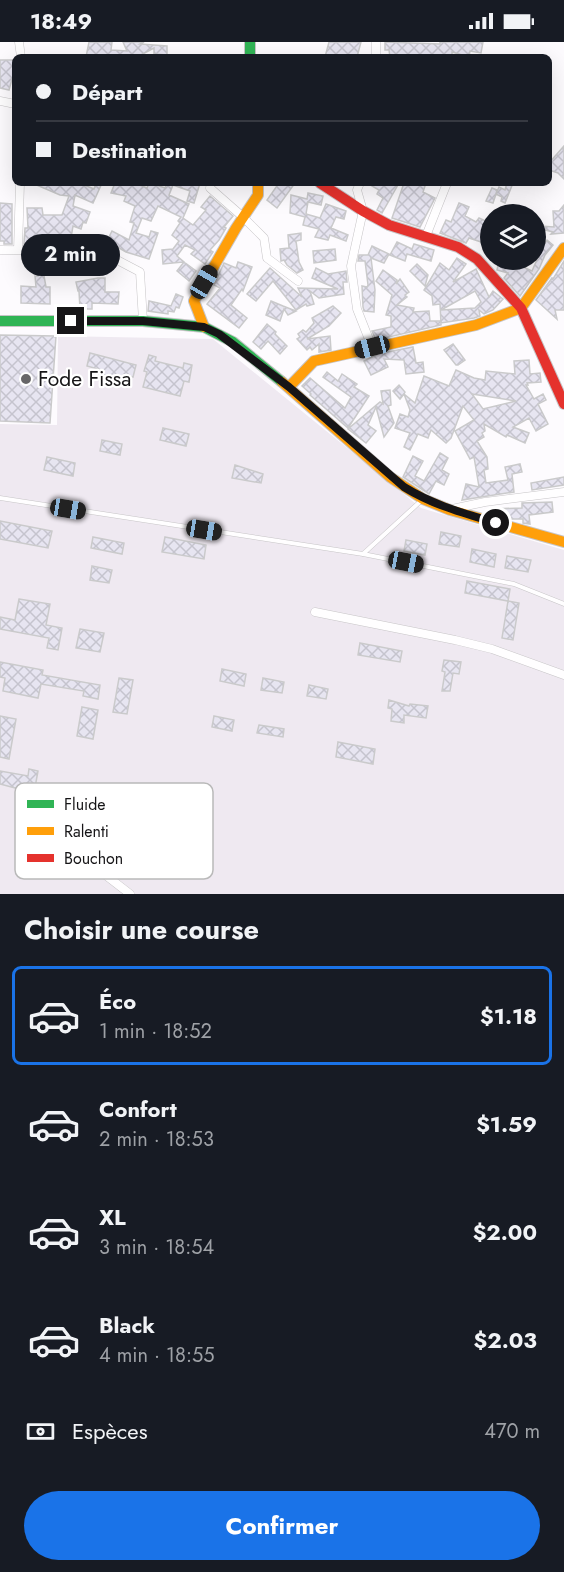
<!DOCTYPE html>
<html lang="fr">
<head>
<meta charset="utf-8">
<style>
	:root { --surface:#171b24; --page:#20242c; --text:#f1f3f6; --muted:#9ea1a6; --line:#363941; --accent:#1a73e8 }
	body { margin:0; font-family:Jost,sans-serif; background:var(--page); color:var(--text); height:100vh; display:flex; flex-direction:column; font-size:22px; white-space:nowrap }
	* { box-sizing:border-box; margin:0 }
	p { font-size:20px; color:var(--muted) }
	.icon { flex:none; width:33px; height:33px; fill:none; stroke:currentColor; stroke-width:2; stroke-linecap:round; stroke-linejoin:round }
	.map { position:relative; height:852px; overflow:hidden }
	.drawer { display:flex; flex-direction:column; background:var(--surface); flex:1 }
	.drawer>* { flex:none }
	.banner { position:absolute; left:12px; top:12px; width:540px; height:132px; border-radius:9px; box-shadow:0 6px 24px #0002; display:grid; align-content:center; height:132px; padding:0 24px; background:var(--surface) }
	.fabs { position:absolute; left:480px; top:162px; display:grid; gap:12px }
	.fabs a { display:grid; place-items:center; width:66px; height:66px; border-radius:50%; background:var(--surface); box-shadow:0 6px 24px #0002; font-size:30px }
	.end { position:absolute; width:27px; height:27px; margin:-14px; border:8px solid #161517; background:#fff; box-shadow:0 0 0 3px #fff }
	.from { border-radius:50% }
	.bubble { position:absolute; height:42px; border-radius:21px; background:var(--surface); box-shadow:0 6px 24px #0002; font-size:20px; font-weight:700; line-height:42px; text-align:center }
	.car { position:absolute; width:18px; height:36px; margin:-18px -9px; border-radius:8px; box-shadow:0 0 4px 2px #0007; background:linear-gradient(#222 24%,#8ab4d8 0 40%,#222 0 76%,#8ab4d8 0 86%,#222 0) }
	.banner b { display:flex; align-items:center; gap:21px; height:57px; font-size:22px }
	.banner b+b { border-top:2px solid var(--line) }
	.banner i { width:15px; height:15px; background:var(--text) }
	ul { padding:0; list-style:none }
	li { display:flex; align-items:center; gap:18px; height:99px; margin:0 12px 9px; padding:0 12px; border:3px solid transparent; border-radius:9px }
	li div { flex:1 }
	li b { display:block; font-size:22px }
	li em { font-style:normal; font-weight:700 }
	li.active { border-color:var(--accent) }
	li>.icon { width:54px; height:54px; stroke-width:1.5 }
	h2 { padding:0 24px; font-size:27px; line-height:72px }
	.pay { display:flex; align-items:center; gap:15px; height:66px; padding:0 24px; font-size:22px }
	.pay p { margin-inline-start:auto }
	.action { display:flex; gap:12px; margin-top:auto; padding:12px 24px }
	.action a { flex:1; height:69px; border-radius:36px; background:var(--accent); color:#fff; font-size:24px; font-weight:700; line-height:69px; text-align:center }
	.status { display:flex; justify-content:space-between; align-items:center; height:42px; padding:0 30px; background:var(--surface); direction:ltr }
	.status svg { height:16px; fill:currentColor }
	.map>svg:first-child { display:block }
	.built { fill:#efe9f1 }
	.building { fill:url(#building-cross-hatch); stroke:#cacacb; stroke-width:1.5; fill-rule:evenodd }
	.lines { fill:none; stroke-linecap:round; stroke-linejoin:round }
	.lane-casing { stroke:#c7c5c7; stroke-width:5 }
	.street-casing { stroke:#c7c5c7; stroke-width:9 }
	.fast-casing { stroke:#c7c5c7; stroke-width:12 }
	.slow-casing { stroke:#c7c5c7; stroke-width:12 }
	.jam-casing { stroke:#c7c5c7; stroke-width:12 }
	.lane { stroke:#fffeff; stroke-width:4 }
	.street { stroke:#fffeff; stroke-width:8 }
	.fast { stroke:#30b455; stroke-width:10 }
	.slow { stroke:#ff9f0a; stroke-width:10 }
	.jam { stroke:#e5322d; stroke-width:10 }
	.route { stroke:#161517; stroke-width:8 }
	.poi-dot { fill:#676668; stroke:#fff; stroke-width:2 }
	.labels { text-anchor:middle; dominant-baseline:central; stroke-width:4.5; stroke-linejoin:round; paint-order:stroke }
	.poi-label { font-size:21px; fill:#161517; stroke:#fff; text-anchor:start }
	.key { fill:#fff; stroke:#b9b9b9; stroke-width:1.5 }
	.key-label { font-size:16px; fill:#161517 }
</style>
</head>
<body>
<div class="status"><b>18:49</b><svg viewBox="0 0 49 12"><path d="M0 12V9h3v3zM5 12V6h3v6zM10 12V3h3v9zM15 12V0h3v12zM26 1h20v11H26zM47 4h2v5h-2z"/></svg></div>
<div class="map">
<svg width="564" height="852" viewBox="0 0 564 852">
	<defs>
		<pattern id="building-cross-hatch" width="8" height="8" patternUnits="userSpaceOnUse" patternTransform="scale(1.5)"><rect width="8" height="8" fill="#e7e5f1"/><path d="M0 0l8 8M0 8l8-8" fill="none" stroke="#c5c4ce"/></pattern>
	</defs>
	<rect width="100%" height="100%" fill="#fdfbfe"/>
	<path class="built" d="M58,294L213,297L421,466L564,508V852H0V382L57,383Z"/>
	<path class="building" d="M89,0H112L111,8L127,9L123,0H144L140,2L167,4V13L154,12V6L137,15H86Z
		M329,0H361L357,15H325Z
		M385,0L440,2V0H483L481,11L470,9L469,15L452,10V15H390L389,8H385Z
		M0,18H14L15,37H12L9,48L0,46Z
		M564,104V137L558,131L549,128V121Z
		M32,141H76V143L82,142L94,147L96,141H102L93,161L75,153L73,164L90,170L86,181L83,180L81,187L73,184L70,202L53,200V203L24,202L25,186H28L27,166H42L43,173H62L69,154L60,153Z
		M115,141H135L147,146L149,141H151L165,146L167,141H200L194,161L187,159L190,149L173,143L169,153L189,162L183,176L193,183L206,168L201,165L210,154L233,174L224,185L226,186L219,198L210,208L213,210L205,222L191,212L195,208L185,203L177,214L184,220L163,222L162,208L173,207L179,199L172,193L180,181L178,179L181,175L158,164L151,179L142,176L136,191L149,195L151,189L158,191L149,217L126,210L107,199L112,189L129,198L134,181L130,180L135,164L124,159L126,154L111,151Z
		M279,141H295L277,166L267,158Z
		M367,141H399L382,171L377,168L383,156L377,152L379,148Z
		M404,141H426L423,150L435,156L420,185L392,176Z
		M507,141H513L505,161L501,159L502,155L496,152L493,161L486,159L492,146L497,148L496,152L499,145L505,148Z
		M308,151L323,154L321,163L308,160L306,172L320,176L326,162L346,169L344,177L336,175L331,186L348,193L346,199L330,193L328,198L315,195L319,187L303,183L305,175L290,171L291,153L307,157Z
		M0,161L12,162V202H4V199H0Z
		M459,161L469,165L465,174L476,180L479,176L490,181V203L469,196L466,201L440,191L446,178L451,180Z
		M564,163V191L551,192L553,190L541,187V184L554,185L553,169H559Z
		M301,191V198L296,199L299,220L303,228L297,231L287,223L284,218L281,219L280,207L289,206L288,193Z
		M547,198L553,203L545,213L539,227L520,254L504,236L508,231L497,228L499,219L511,222L510,218H522L523,225L532,229L539,213L538,212Z
		M397,200L412,207L414,202L434,208L431,219L407,212L405,219L390,213Z
		M372,204L389,212L384,221L371,216L375,248L374,270L364,269L363,265L362,244L367,245L368,243L365,219H358L359,213H368Z
		M335,207L336,218L314,221L313,209Z
		M37,215H44V234L46,245H50V262L21,261V244L36,245L35,234H38Z
		M457,216L466,222L453,240L476,227L489,255L493,249L503,257L493,268L484,272L479,268L480,274L474,276L441,281L440,262L433,263L432,254L424,248L440,221L449,228ZM475,249L481,260L475,266L441,268Z
		M564,219V268H555L557,277L536,258L552,236L553,237Z
		M184,220L196,229L189,239L177,229Z
		M238,220L252,225L243,249L242,247L231,263L247,276L239,286L207,262L220,246L214,243L224,221L236,226Z
		M417,222L428,233L425,244L410,229Z
		M270,226L302,255L298,246L338,247L312,236L316,226L328,232L346,229L347,240H343L344,252L319,256L310,249L314,262L307,264L306,262L296,268L273,239L256,259L247,252Z
		M383,228L397,238L396,242L400,237L409,250L405,253L407,255L397,263L414,266L413,270L429,269L430,279H441V283L376,298L372,289L391,285V274L386,273L392,253L376,239Z
		M98,236H105V250H119L118,262L92,261V267H80L79,249H78L76,240Z
		M176,252L183,255L179,266L176,265L174,270L168,269V272L148,269L149,259L171,264Z
		M271,259L283,264L296,269L288,273L284,267L280,279L266,273Z
		M333,264L341,271L329,284L307,297L330,294L331,308L319,310V302L312,308L310,305L307,308L297,297L300,295L298,292L303,288L306,290L314,281L312,276Z
		M267,282L276,290L275,292L287,304L280,312L268,299L261,307L253,300Z
		M0,293L56,294L50,381L0,379Z
		M453,302L465,318L458,323H456L444,308Z
		M413,305L416,321L423,320L424,330L406,332L404,318L384,317L388,325L371,333L364,319L378,312Z
		M90,311L136,323L133,335L128,334L126,344L96,338L98,327L87,324Z
		M149,313L156,315L155,319L183,326L184,321L192,323L189,340L184,339L180,354L143,345L147,330L144,329Z
		M529,318L530,332L540,331L541,340L527,341L528,343H526L534,357L543,352L546,358L538,362L548,382L536,389L529,376L513,385L529,391L525,401L507,393L506,395L484,382L485,389L482,391L484,395L477,399L487,415L488,427L484,428L486,441L508,438L505,425L520,422L522,430L512,432L514,450L462,458L466,442L479,445L474,415L470,417L455,389L474,378L463,364L451,396L446,401L431,388L428,396L418,392L410,408L404,405L410,391L395,386L400,372L408,375L410,368L404,352L400,357L393,349L399,343L405,350L404,352L415,361L424,334L449,344L456,328L474,336L485,338L486,329L515,332L514,319ZM472,352L516,359L483,367Z
		M327,330L338,339L342,332L357,342L354,345L369,354L348,386L310,353L311,352L302,344L310,336L345,366L351,355L323,335Z
		M390,348L391,363L388,364L394,381L384,395L376,365L368,383L376,389L366,401L348,387L380,360L383,362L381,349Z
		M163,386L189,392L186,404L160,398Z
		M102,398L122,402L120,413L100,409Z
		M440,411L448,416L442,428L449,432L444,443L436,439L429,452L403,435L413,414L423,419L415,434L424,439Z
		M47,415L75,421L73,434L44,428Z
		M235,423L263,432L261,441L232,436Z
		M564,435V443L532,448L531,441Z
		M552,460L553,470L529,473L530,482L523,481V477H511L490,471V467L522,466V461Z
		M0,479L52,489L48,506L0,497Z
		M441,490L461,494L459,505L439,502Z
		M93,495L124,501L122,512L91,506Z
		M165,495L206,503L204,517L162,510Z
		M406,498L427,502L425,513L404,509Z
		M472,507L496,512L494,525L470,520Z
		M507,514L531,518L528,530L505,526Z
		M92,524L112,528L109,541L90,538Z
		M467,539L510,547L508,559L465,551Z
		M19,557L50,562L46,583L62,586L58,608L47,606L49,596L0,587V575L15,578Z
		M508,559L519,561L513,598L502,596Z
		M80,587L104,591L100,610L76,606Z
		M360,601L402,609L400,620L358,613Z
		M444,618L461,620L459,632L453,631L450,649H442L445,630L442,629Z
		M0,620L43,628L42,633L100,643L98,657L83,654L84,649L41,642L38,656L3,649L5,636L0,635Z
		M222,627L246,632L244,644L220,639Z
		M119,636L133,638L127,672L113,670Z
		M263,636L284,640L282,651L261,648Z
		M309,643L328,647L326,657L307,654Z
		M389,658L409,664L410,662L428,664L426,676L404,673V681L391,679L392,667L388,666Z
		M82,665L98,668L93,697L77,694Z
		M0,674L16,677L9,717L0,715Z
		M214,674L234,678L232,689L212,685Z
		M259,683L284,687L283,695L257,691Z
		M338,700L375,707L373,722L336,715Z
		M29,727L38,729L34,751L0,742V729L28,734Z"/>
	<g class="lines">
		<defs>
			<path id="lane" d="M0,456L363,512L514,542L564,562
				M363,512L423,457"/>
			<path id="street" d="M19,0L21,15
				M376,0V15
				M0,59L15,62
				M360,141L357,148L363,169L351,224L357,267L372,305
				M210,146L243,175L264,196L267,216L298,239
				M426,194L447,141
				M0,208L100,209L140,230L143,279
				M18,208L20,141
				M452,467L485,460L564,450
				M315,570L455,598L492,607L564,633
				M51,768L64,801L130,852"/>
			<path id="fast" d="M250,0V15
				M0,279H143L204,285L233,300L282,340"/>
			<path id="slow" d="M204,285L194,259L236,186L258,153V141
				M282,340L390,435L423,457L450,468L564,500
				M289,345L314,319L476,283L521,266L564,206"/>
			<path id="jam" d="M320,141L363,169L389,183L458,205L477,217L521,266L564,362"/>
		</defs>
		<use href="#lane" class="lane-casing"/>
		<use href="#street" class="street-casing"/>
		<use href="#fast" class="fast-casing"/>
		<use href="#slow" class="slow-casing"/>
		<use href="#jam" class="jam-casing"/>
		<use href="#lane" class="lane"/>
		<use href="#street" class="street"/>
		<use href="#fast" class="fast"/>
		<use href="#slow" class="slow"/>
		<use href="#jam" class="jam"/>
	</g>
	<g class="lines">
		<path class="route" d="M71,279H143L204,285L219,292L289,345L404,445C433,463 463,471 496,481"/>
	</g>
	<circle class="poi-dot" cx="26" cy="337" r="6"/>
	<g class="labels">
		<g class="poi-label">
			<text x="38" y="337">Fode Fissa</text>
		</g>
	</g>
	<rect x="15" y="741" width="198" height="96" rx="9" class="key"/>
	<rect x="27" y="758" width="27" height="8" fill="#30b455"/>
	<rect x="27" y="785" width="27" height="8" fill="#ff9f0a"/>
	<rect x="27" y="812" width="27" height="8" fill="#e5322d"/>
	<g class="key-label">
		<text x="64" y="768">Fluide</text>
		<text x="64" y="795">Ralenti</text>
		<text x="64" y="822">Bouchon</text>
	</g>
</svg>
<div class="fabs">
<a><svg class="icon" aria-label="layers" viewBox="0 0 24 24"><path d="M12 4l9 5-9 5-9-5zM3 14l9 5 9-5"/></svg></a>
</div>
<i class="end from" style="left:496px;top:481px"></i>
<i class="end" style="left:71px;top:279px"></i>
<div class="bubble" style="left:21px;top:192px;width:99px">2 min</div>
<i class="car" style="left:204px;top:240px;rotate:30deg"></i>
<i class="car" style="left:372px;top:305px;rotate:256deg"></i>
<i class="car" style="left:68px;top:467px;rotate:99deg"></i>
<i class="car" style="left:204px;top:488px;rotate:99deg"></i>
<i class="car" style="left:406px;top:520px;rotate:101deg"></i>
<div class="banner">
<b><i class="from"></i>Départ</b>
<b><i></i>Destination</b>
</div>
</div>
<section class="drawer">
<h2>Choisir une course</h2>
<ul>
<li class="active"><svg class="icon" aria-label="car" viewBox="0 0 24 24"><path d="M5 17H2v-5l4-1 3-4h7l3 4 3 1v5h-3M9 17h6M6 11h13"/><circle cx="7" cy="17" r="2"/><circle cx="17" cy="17" r="2"/></svg><div><b>Éco</b><p>1 min · 18:52</p></div><em>$1.18</em></li>
<li><svg class="icon" aria-label="car" viewBox="0 0 24 24"><path d="M5 17H2v-5l4-1 3-4h7l3 4 3 1v5h-3M9 17h6M6 11h13"/><circle cx="7" cy="17" r="2"/><circle cx="17" cy="17" r="2"/></svg><div><b>Confort</b><p>2 min · 18:53</p></div><em>$1.59</em></li>
<li><svg class="icon" aria-label="car" viewBox="0 0 24 24"><path d="M5 17H2v-5l4-1 3-4h7l3 4 3 1v5h-3M9 17h6M6 11h13"/><circle cx="7" cy="17" r="2"/><circle cx="17" cy="17" r="2"/></svg><div><b>XL</b><p>3 min · 18:54</p></div><em>$2.00</em></li>
<li><svg class="icon" aria-label="car" viewBox="0 0 24 24"><path d="M5 17H2v-5l4-1 3-4h7l3 4 3 1v5h-3M9 17h6M6 11h13"/><circle cx="7" cy="17" r="2"/><circle cx="17" cy="17" r="2"/></svg><div><b>Black</b><p>4 min · 18:55</p></div><em>$2.03</em></li>
</ul>
<div class="pay"><svg class="icon" aria-label="cash" viewBox="0 0 24 24"><path d="M3 7h18v10H3z"/><circle cx="12" cy="12" r="2"/></svg>Espèces<p>470 m</p></div>
<div class="action"><a>Confirmer</a></div>
</section>
</body>
</html>
